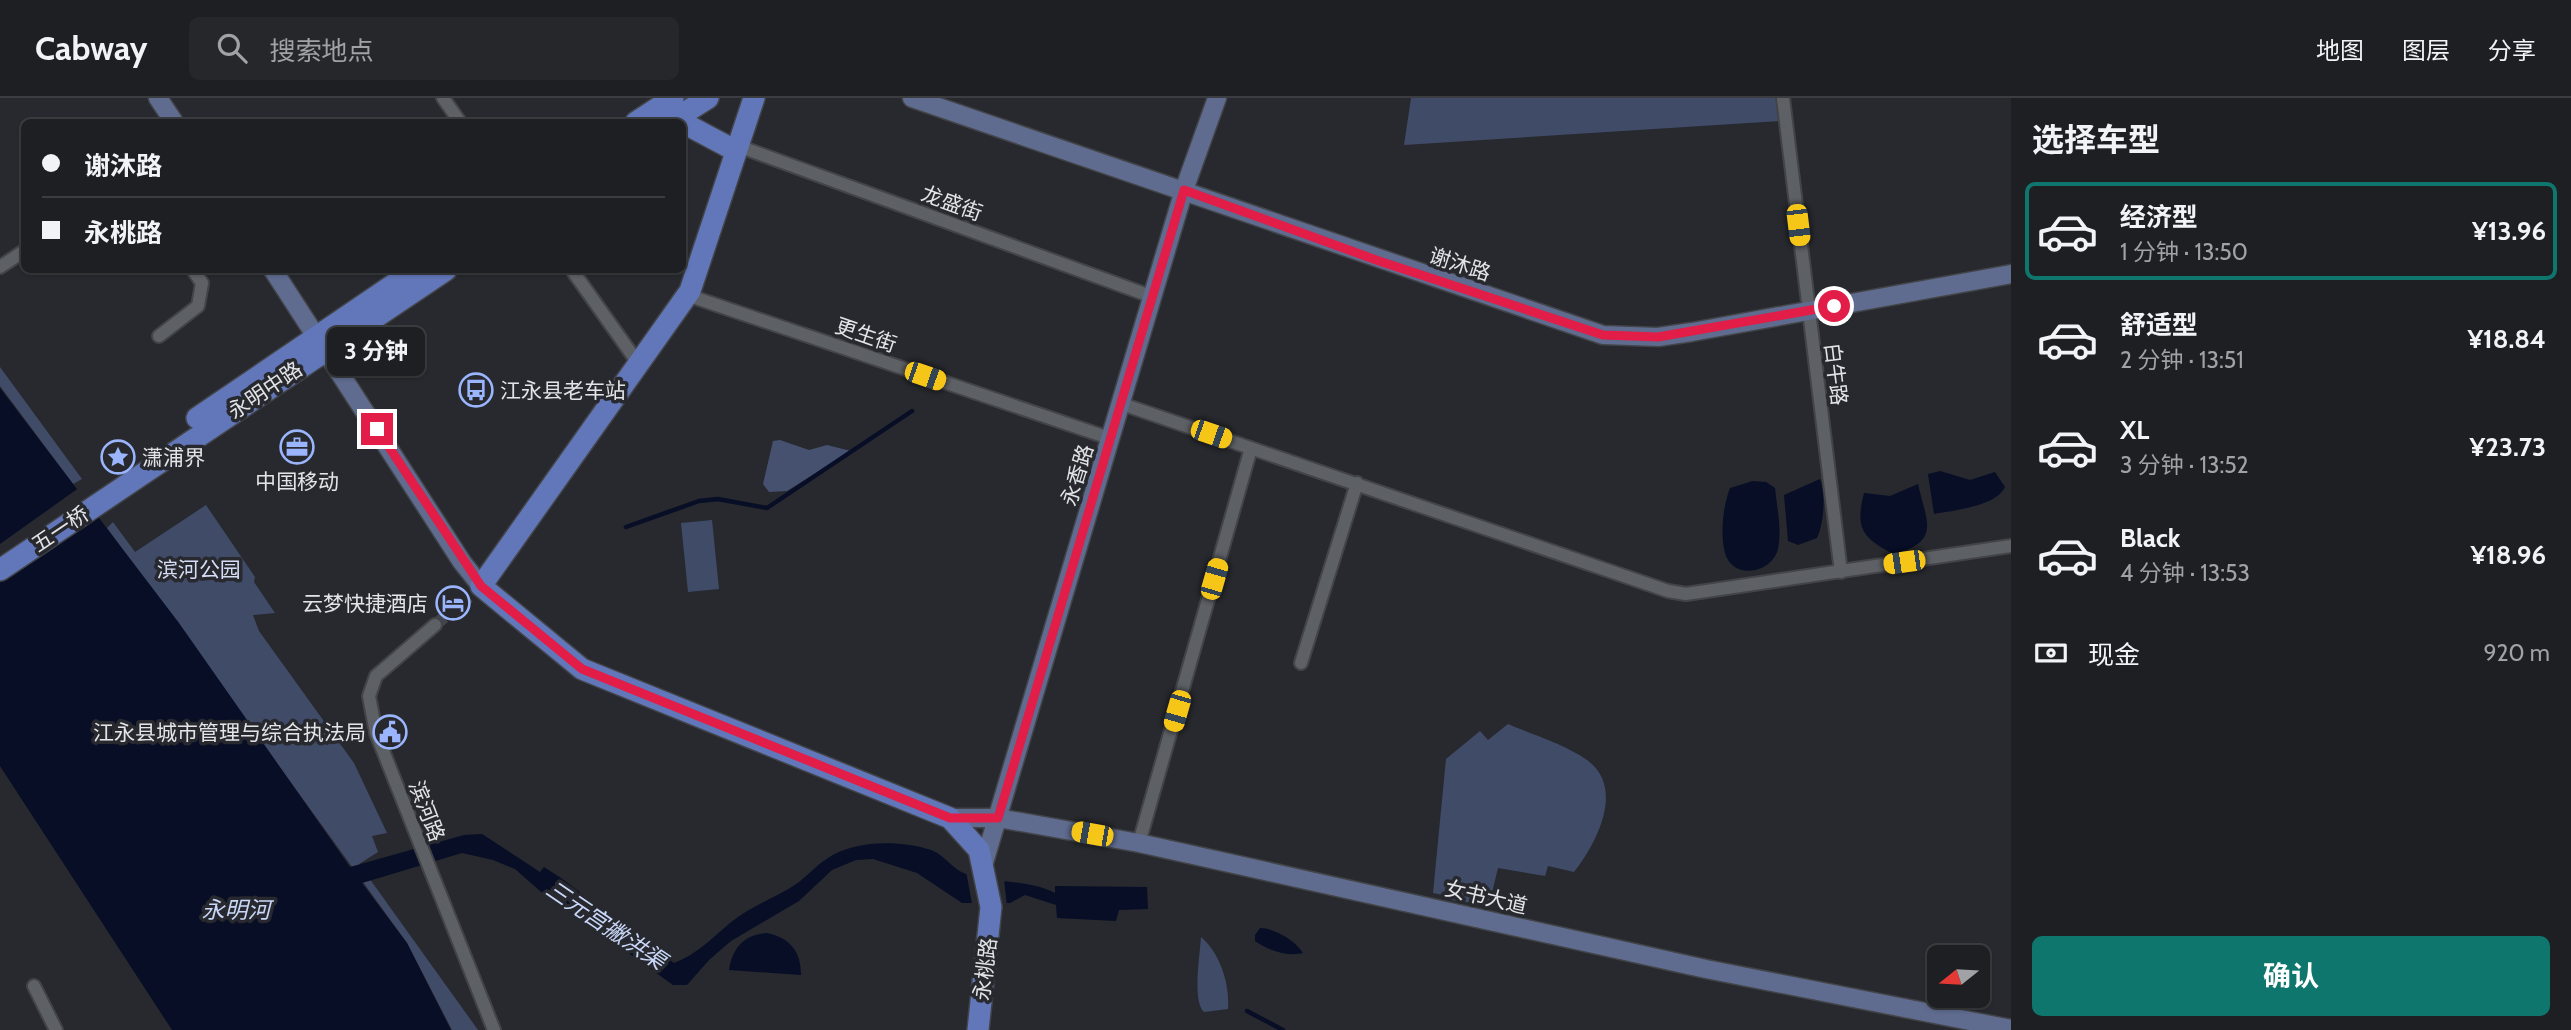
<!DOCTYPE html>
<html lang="zh">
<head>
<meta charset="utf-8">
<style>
	:root { --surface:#1d1f22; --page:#25272a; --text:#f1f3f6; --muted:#a0a2a5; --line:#3b3d40; --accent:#0f766e }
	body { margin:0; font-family:Cabin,"Noto Sans SC",sans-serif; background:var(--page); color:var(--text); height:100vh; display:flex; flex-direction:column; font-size:26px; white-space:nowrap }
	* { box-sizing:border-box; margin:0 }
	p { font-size:23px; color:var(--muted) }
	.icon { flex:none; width:38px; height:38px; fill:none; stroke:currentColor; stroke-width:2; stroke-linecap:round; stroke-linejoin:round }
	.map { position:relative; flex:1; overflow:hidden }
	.details { display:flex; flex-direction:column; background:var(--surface); width:560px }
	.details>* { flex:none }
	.top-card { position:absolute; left:21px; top:21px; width:665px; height:154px; border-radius:10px; box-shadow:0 2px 5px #0004,0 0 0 2px var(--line); display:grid; align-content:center; height:154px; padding:0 21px; background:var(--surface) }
	.needle { width:46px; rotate:252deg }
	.controls { position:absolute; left:1927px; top:847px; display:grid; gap:14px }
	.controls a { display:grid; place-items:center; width:63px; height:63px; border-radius:10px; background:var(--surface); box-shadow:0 2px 5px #0004,0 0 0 2px var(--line); font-size:35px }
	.end { position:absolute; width:32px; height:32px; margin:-16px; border:9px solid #e11d48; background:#fff; box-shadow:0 0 0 4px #fff }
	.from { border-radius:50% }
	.bubble { position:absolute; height:49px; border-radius:10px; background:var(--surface); box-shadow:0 2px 5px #0004,0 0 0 2px var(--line); font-size:23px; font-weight:700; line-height:49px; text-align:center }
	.car { position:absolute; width:21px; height:42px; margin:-21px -10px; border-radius:9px; box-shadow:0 0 5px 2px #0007; background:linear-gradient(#f5c518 24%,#345 0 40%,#f5c518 0 76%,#345 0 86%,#f5c518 0) }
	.top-card b { display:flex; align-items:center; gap:24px; height:66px; font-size:26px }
	.top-card b+b { border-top:2px solid var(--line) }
	.top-card i { width:18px; height:18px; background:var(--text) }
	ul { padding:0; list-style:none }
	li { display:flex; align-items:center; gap:21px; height:98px; margin:0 14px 10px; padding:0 7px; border:4px solid transparent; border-radius:10px }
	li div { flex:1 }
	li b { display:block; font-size:26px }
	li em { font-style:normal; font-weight:700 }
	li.current { border-color:var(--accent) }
	li>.icon { width:63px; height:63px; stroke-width:1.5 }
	h2 { padding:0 21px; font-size:32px; line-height:84px }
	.pay { display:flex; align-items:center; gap:18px; height:77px; padding:0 21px; font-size:26px }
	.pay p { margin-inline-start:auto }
	.action { display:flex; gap:14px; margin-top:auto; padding:14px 21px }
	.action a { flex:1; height:80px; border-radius:10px; background:var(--accent); color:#fff; font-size:28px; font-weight:700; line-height:80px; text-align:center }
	header { display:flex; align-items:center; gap:42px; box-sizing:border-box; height:98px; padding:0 35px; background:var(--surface); border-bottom:2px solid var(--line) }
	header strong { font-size:33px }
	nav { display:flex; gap:38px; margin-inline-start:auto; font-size:24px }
	.search { width:490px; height:63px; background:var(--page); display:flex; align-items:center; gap:18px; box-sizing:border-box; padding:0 24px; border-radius:10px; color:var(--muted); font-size:26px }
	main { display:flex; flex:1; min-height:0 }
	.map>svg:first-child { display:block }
	.green { fill:#404b68 }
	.forest { fill:#45516f }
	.water { fill:#070e26 }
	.pier { fill:#27292e }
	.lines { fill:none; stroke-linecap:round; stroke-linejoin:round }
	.stream { stroke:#070e26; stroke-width:4.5 }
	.street-tunnel { stroke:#43454a; stroke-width:12; stroke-dasharray:12 6; stroke-linecap:butt }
	.street-casing { stroke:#424448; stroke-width:16 }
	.secondary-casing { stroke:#424448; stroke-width:21 }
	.primary-casing { stroke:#424448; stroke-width:24 }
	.street { stroke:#5d6065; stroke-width:12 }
	.secondary { stroke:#5f6c8f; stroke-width:18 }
	.primary { stroke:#6177b9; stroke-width:21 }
	.route { stroke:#e11d48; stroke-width:9 }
	.labels { text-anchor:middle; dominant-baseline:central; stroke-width:7; stroke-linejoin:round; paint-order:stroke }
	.street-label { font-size:21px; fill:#e2e4e7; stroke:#27292e }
	.poi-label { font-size:21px; fill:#e2e4e7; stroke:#27292e; text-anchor:start }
	.park-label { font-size:21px; fill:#d5def5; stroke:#27292e }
	.water-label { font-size:23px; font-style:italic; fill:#c9d7f9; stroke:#27292e }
</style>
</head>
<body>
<header>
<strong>Cabway</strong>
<div class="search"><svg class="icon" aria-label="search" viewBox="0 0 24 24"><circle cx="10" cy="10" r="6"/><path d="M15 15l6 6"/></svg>搜索地点</div>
<nav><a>地图</a><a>图层</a><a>分享</a></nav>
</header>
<main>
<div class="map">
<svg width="2011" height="932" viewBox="0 0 2011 932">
	<rect width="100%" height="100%" fill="#27292e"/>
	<path class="green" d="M1411,0H1780L1781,23L1404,47Z
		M0,269L82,381L73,386L0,288Z
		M206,407L255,479L254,484L275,515L253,517L259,533L354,665L387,735L372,738L378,754L359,766L478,932H452L407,845L107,430L113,424L135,454Z
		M712,422L719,491L688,494L681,425Z
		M1508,626C1533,637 1564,646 1587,662C1626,690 1596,746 1574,774L1548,768L1545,778L1498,770L1489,807L1443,801V797L1433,795L1446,661L1480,633L1488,642Z
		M1201,839C1220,855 1230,886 1228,911L1204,914C1192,903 1200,856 1201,839Z"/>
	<path class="forest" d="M780,342L809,352L827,347L851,353L787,393L769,394L763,386L773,343Z"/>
	<path class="water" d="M0,290L179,525L350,769L464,737L482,736L540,774L544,769L561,780L674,865C696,857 712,840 730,825C749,810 769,802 790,790C804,782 814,769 828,760C855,742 900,742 931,752C945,757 953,772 966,776C995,786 1028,781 1055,795V788L1147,789L1148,811L1119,812L1116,823L1057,820L1056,807L1025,797L1010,805H962L917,775L873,761L856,762L832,772L799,803L731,843L709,862L687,887H673L574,816L557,808L515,771L493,762L462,755L362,785L407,845L451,932H172L0,668Z
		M1940,373L1970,382L1995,374L2005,389C1995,409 1954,412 1934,416L1928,376Z
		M1820,381C1826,397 1824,425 1817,440L1798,447L1788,443L1784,397Z
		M1753,383L1766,384L1775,390C1777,410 1782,431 1778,451C1772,475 1733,483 1725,455C1720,436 1723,408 1730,390Z
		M1918,386C1926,423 1942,443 1894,456C1862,440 1855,430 1864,395L1890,398Z
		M1260,830C1274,830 1296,843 1303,855C1289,859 1267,852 1255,843V837Z
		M767,835C790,840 801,853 801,877L729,872C733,849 744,837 767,835Z"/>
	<path class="pier" d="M80,389L100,415L0,484V446Z
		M966,773L1004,781L1007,809L972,806Z"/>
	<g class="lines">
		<path class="stream" d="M626,429L699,403L718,401L767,410L912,313
			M1247,913L1283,932"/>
		<path class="street-tunnel" d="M435,527L469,499"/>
		<defs>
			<path id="street" d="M443,0L460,24
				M1783,0L1841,474
				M738,48L1153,199
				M0,169L24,153
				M572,172L638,265
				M687,197L1112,341
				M159,238L198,208L202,185L193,172
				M1122,306L1668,493L1686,496L2011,448
				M435,527L376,578L369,598L376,635L494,932
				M1301,565L1357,385
				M1139,745L1251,350
				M34,888L56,932"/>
			<path id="secondary" d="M158,0L174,24
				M912,0L1603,237L1658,239L1692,234L2011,176
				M273,172L462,464L481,488
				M950,720H998L1139,745L1706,871L2011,931
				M983,768L1184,92L1217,0"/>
			<path id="primary" d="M754,0L690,193L481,488L582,571L950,720L979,752L991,809L978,932
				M676,21L736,53
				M636,24L673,0
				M670,24L708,0
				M197,320L415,172
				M0,472L446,172"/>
		</defs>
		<use href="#street" class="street-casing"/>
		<use href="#secondary" class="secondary-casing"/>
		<use href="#primary" class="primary-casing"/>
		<use href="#street" class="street"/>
		<use href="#secondary" class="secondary"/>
		<use href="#primary" class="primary"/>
	</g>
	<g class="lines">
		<path class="route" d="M377,331L481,488L582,571L950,720H998L1184,92L1379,163L1603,237L1658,239L1834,208"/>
	</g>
	<defs>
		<symbol id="bus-ring" viewBox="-11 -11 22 22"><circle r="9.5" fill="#27292e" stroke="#9ab5fd" stroke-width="1.5"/><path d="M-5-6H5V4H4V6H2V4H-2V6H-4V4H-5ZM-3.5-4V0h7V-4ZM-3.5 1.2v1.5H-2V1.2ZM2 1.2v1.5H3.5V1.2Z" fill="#9ab5fd"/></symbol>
		<symbol id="office-ring" viewBox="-11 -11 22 22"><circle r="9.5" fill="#27292e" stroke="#9ab5fd" stroke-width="1.5"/><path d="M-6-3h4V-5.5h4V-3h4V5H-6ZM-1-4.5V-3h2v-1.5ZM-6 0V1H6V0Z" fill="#9ab5fd"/></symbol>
		<symbol id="sight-ring" viewBox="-11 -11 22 22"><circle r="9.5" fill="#27292e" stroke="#9ab5fd" stroke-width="1.5"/><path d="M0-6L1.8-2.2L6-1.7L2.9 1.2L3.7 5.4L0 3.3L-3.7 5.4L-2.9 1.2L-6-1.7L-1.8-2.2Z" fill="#9ab5fd"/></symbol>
		<symbol id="hotel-ring" viewBox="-11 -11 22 22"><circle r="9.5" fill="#27292e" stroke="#9ab5fd" stroke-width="1.5"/><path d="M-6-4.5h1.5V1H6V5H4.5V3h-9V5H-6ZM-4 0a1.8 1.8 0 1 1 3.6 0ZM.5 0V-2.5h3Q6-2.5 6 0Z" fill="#9ab5fd"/></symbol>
		<symbol id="civic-ring" viewBox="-11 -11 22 22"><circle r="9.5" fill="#27292e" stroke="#9ab5fd" stroke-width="1.5"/><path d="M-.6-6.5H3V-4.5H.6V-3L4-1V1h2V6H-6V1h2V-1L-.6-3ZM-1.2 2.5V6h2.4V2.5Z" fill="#9ab5fd"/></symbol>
	</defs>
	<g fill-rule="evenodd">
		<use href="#bus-ring" x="457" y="273" width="38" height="38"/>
		<use href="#office-ring" x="278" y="330" width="38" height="38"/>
		<use href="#sight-ring" x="99" y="340" width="38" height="38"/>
		<use href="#hotel-ring" x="434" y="486" width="38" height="38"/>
		<use href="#civic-ring" x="371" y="615" width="38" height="38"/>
	</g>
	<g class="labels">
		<g class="street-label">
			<text transform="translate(952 105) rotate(20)">龙盛街</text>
			<text transform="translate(1460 166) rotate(18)">谢沐路</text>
			<text transform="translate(866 237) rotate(19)">更生街</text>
			<text transform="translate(1836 276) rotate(83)">白牛路</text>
			<text transform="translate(265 292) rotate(-34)">永明中路</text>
			<text transform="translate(1077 377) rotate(-73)">永香路</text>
			<text transform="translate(60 431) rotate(-34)">五一桥</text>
			<text transform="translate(427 713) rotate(69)">滨河路</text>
			<text transform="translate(1486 799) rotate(13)">女书大道</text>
			<text transform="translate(985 871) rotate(-83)">永桃路</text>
		</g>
		<g class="poi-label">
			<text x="500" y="292">江永县老车站</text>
			<text x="142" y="359">潇浦界</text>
			<text x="297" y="383" text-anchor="middle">中国移动</text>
			<text x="428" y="505" text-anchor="end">云梦快捷酒店</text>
			<text x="366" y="634" text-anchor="end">江永县城市管理与综合执法局</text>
		</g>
		<g class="park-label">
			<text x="199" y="471">滨河公园</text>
		</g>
		<g class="water-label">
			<text x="236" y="812">永明河</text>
			<text transform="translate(606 827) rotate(34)">三元宫撇洪渠</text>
		</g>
	</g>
</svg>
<div class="controls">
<a><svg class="needle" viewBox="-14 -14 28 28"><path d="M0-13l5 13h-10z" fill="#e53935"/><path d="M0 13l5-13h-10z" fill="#a0a2a5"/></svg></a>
</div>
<i class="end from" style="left:1834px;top:208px"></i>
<i class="end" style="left:377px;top:331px"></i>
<div class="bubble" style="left:327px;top:229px;width:98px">3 分钟</div>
<i class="car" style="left:1798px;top:127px;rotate:173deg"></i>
<i class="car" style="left:925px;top:278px;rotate:109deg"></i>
<i class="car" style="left:1211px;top:336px;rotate:109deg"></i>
<i class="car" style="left:1904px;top:464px;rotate:262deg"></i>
<i class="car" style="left:1214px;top:481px;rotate:16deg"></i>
<i class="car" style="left:1177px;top:613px;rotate:196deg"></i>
<i class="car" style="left:1092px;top:736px;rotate:280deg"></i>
<div class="top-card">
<b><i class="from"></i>谢沐路</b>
<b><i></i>永桃路</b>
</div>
</div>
<section class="details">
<h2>选择车型</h2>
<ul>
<li class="current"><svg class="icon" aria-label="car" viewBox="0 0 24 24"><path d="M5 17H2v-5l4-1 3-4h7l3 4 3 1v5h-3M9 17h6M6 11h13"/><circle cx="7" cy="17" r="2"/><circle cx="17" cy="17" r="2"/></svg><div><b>经济型</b><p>1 分钟 · 13:50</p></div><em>¥13.96</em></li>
<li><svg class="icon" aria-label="car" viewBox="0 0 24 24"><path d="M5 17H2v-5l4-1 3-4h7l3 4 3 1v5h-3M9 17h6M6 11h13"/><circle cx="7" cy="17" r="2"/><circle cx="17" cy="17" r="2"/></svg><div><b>舒适型</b><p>2 分钟 · 13:51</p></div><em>¥18.84</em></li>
<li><svg class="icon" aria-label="car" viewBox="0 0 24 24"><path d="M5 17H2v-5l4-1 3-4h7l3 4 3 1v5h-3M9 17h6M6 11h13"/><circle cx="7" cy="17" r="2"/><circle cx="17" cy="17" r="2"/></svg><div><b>XL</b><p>3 分钟 · 13:52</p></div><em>¥23.73</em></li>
<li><svg class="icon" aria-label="car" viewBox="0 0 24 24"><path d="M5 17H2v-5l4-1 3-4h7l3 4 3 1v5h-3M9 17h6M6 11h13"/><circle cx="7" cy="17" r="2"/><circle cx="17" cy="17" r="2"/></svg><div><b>Black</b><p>4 分钟 · 13:53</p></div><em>¥18.96</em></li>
</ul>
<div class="pay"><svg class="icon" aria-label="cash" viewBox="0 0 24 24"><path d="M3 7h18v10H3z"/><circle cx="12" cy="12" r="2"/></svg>现金<p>920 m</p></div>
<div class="action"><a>确认</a></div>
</section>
</main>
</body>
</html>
